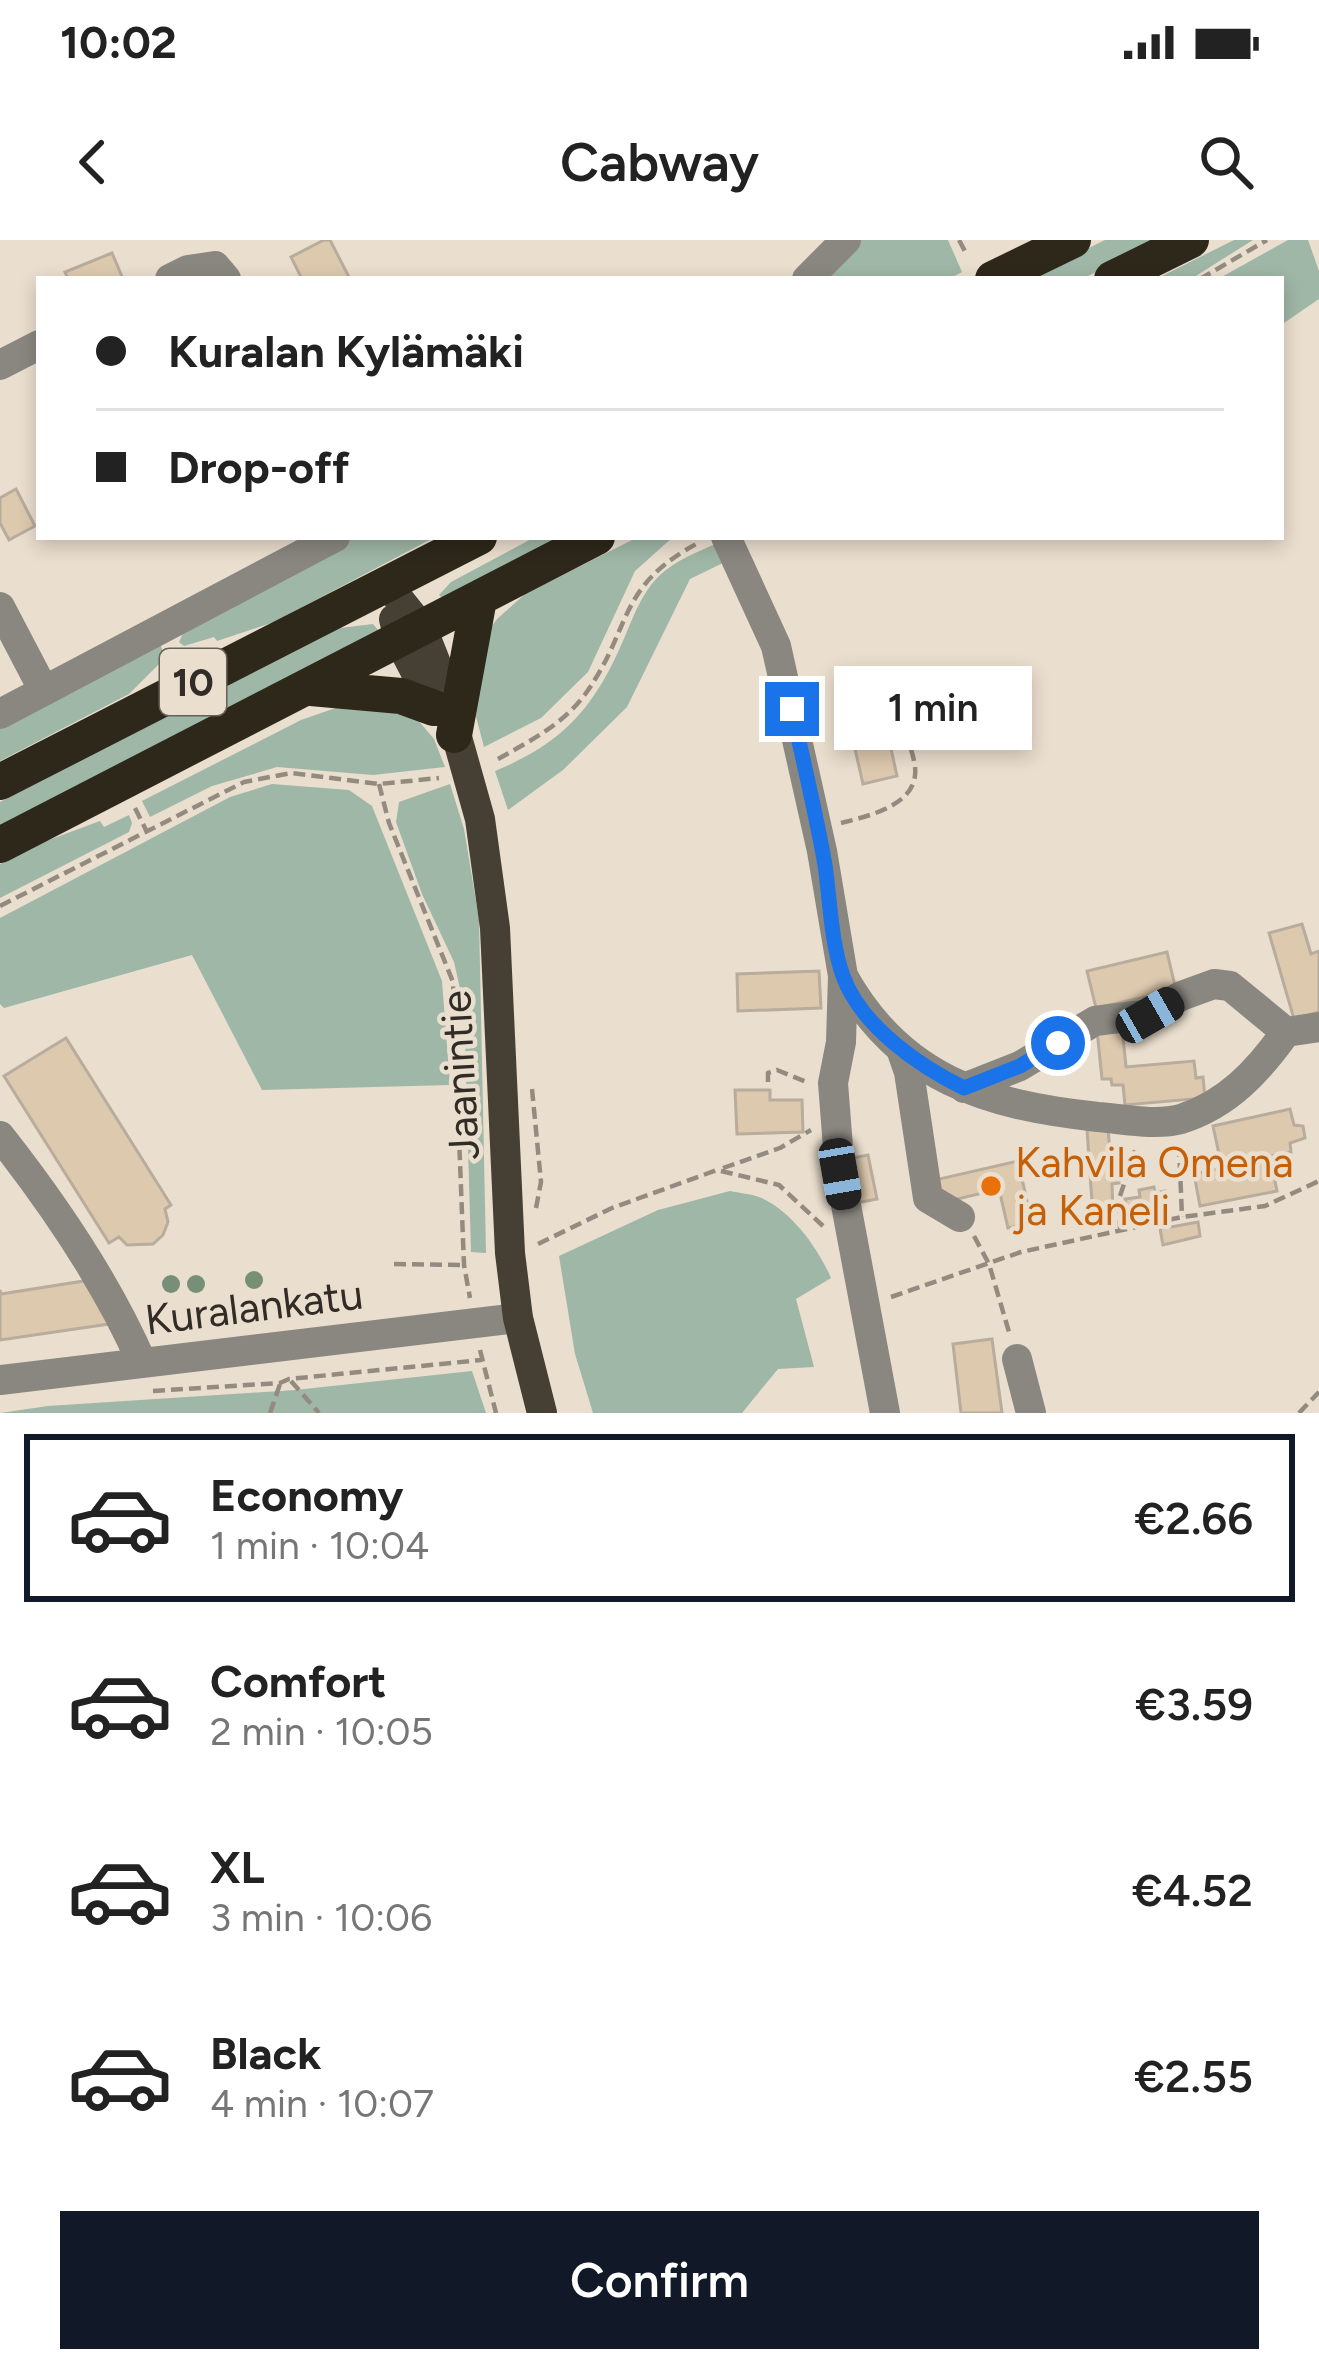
<!DOCTYPE html>
<html lang="en">
<head>
<meta charset="utf-8">
<style>
	:root { --surface:#fff; --page:#f6f6f6; --text:#222; --muted:#767676; --line:#e0e0e0; --accent:#111827 }
	body { margin:0; font-family:Figtree,sans-serif; background:var(--page); color:var(--text); height:100vh; display:flex; flex-direction:column; font-size:45px; white-space:nowrap }
	* { box-sizing:border-box; margin:0 }
	p { font-size:39px; color:var(--muted) }
	.icon { flex:none; width:66px; height:66px; fill:none; stroke:currentColor; stroke-width:2; stroke-linecap:round; stroke-linejoin:round }
	.map { position:relative; height:1173px; overflow:hidden }
	.sheet { display:flex; flex-direction:column; background:var(--surface); flex:1 }
	.sheet>* { flex:none }
	.banner { position:absolute; left:36px; top:36px; width:1248px; height:264px; border-radius:0px; box-shadow:0 6px 18px #0003; display:grid; align-content:center; height:264px; padding:0 60px; background:var(--surface) }
	.end { position:absolute; width:54px; height:54px; margin:-27px; border:15px solid #1a73e8; background:#fff; box-shadow:0 0 0 6px #fff }
	.from { border-radius:50% }
	.bubble { position:absolute; height:84px; border-radius:0px; background:var(--surface); box-shadow:0 6px 18px #0003; font-size:39px; font-weight:600; line-height:84px; text-align:center }
	.car { position:absolute; width:36px; height:72px; margin:-36px -18px; border-radius:15px; box-shadow:0 0 9px 3px #0007; background:linear-gradient(#222 24%,#8ab4d8 0 40%,#222 0 76%,#8ab4d8 0 86%,#222 0) }
	.banner b { display:flex; align-items:center; gap:42px; height:114px; font-size:45px }
	.banner b+b { border-top:3px solid var(--line) }
	.banner i { width:30px; height:30px; background:var(--text) }
	ul { padding:21px 0 0; list-style:none }
	li { display:flex; align-items:center; gap:36px; height:168px; margin:0 24px 18px; padding:0 36px; border:6px solid transparent; border-radius:0px }
	li div { flex:1 }
	li b { display:block; font-size:45px }
	li em { font-style:normal; font-weight:600 }
	li.active { border-color:var(--accent) }
	li>.icon { width:108px; height:108px; stroke-width:1.5 }
	.cta { display:flex; gap:24px; margin-top:auto; padding:24px 60px }
	.cta a { flex:1; height:138px; border-radius:0px; background:var(--accent); color:#fff; font-size:48px; font-weight:600; line-height:138px; text-align:center }
	.status { display:flex; justify-content:space-between; align-items:center; height:84px; padding:0 60px; background:var(--surface); direction:ltr }
	.status svg { height:33px; fill:currentColor }
	header { display:flex; justify-content:space-between; align-items:center; height:156px; padding:0 60px; background:var(--surface); font-size:54px; font-weight:600 }
	.map>svg:first-child { display:block }
	.green { fill:#9fb7a7 }
	.building { fill:#ddc9ae; stroke:#b8ac9c; stroke-width:3 }
	.lines { fill:none; stroke-linecap:round; stroke-linejoin:round }
	.path { stroke:#948b80; stroke-width:4.5; stroke-dasharray:12 6; stroke-linecap:butt }
	.minor { stroke:#8a8780; stroke-width:30 }
	.major { stroke:#454033; stroke-width:30 }
	.highway { stroke:#2d281a; stroke-width:36 }
	.tree { fill:#778e77 }
	.route { stroke:#1a73e8; stroke-width:15 }
	.food-dot { fill:#e8710a; stroke:#eadece; stroke-width:4.5 }
	.labels { text-anchor:middle; dominant-baseline:central; stroke-width:9; stroke-linejoin:round; paint-order:stroke }
	.shield { fill:#eadece; stroke:#686158; stroke-width:3 }
	.shield-label { font-size:39px; font-weight:bold; fill:#312c26 }
	.street-label { font-size:42px; fill:#312c26; stroke:#eadece }
	.food-label { font-size:42px; fill:#c56008; stroke:#eadece; text-anchor:start }
</style>
</head>
<body>
<div class="status"><b>10:02</b><svg viewBox="0 0 49 12"><path d="M0 12V9h3v3zM5 12V6h3v6zM10 12V3h3v9zM15 12V0h3v12zM26 1h20v11H26zM47 4h2v5h-2z"/></svg></div>
<header><svg class="icon" aria-label="back" viewBox="0 0 24 24"><path d="M15 5l-7 7 7 7"/></svg>Cabway<svg class="icon" aria-label="search" viewBox="0 0 24 24"><circle cx="10" cy="10" r="6"/><path d="M15 15l6 6"/></svg></header>
<div class="map">
<svg width="1319" height="1173" viewBox="0 0 1319 1173">
	<rect width="100%" height="100%" fill="#eadece"/>
	<path class="green" d="M860,0H948L962,32L949,39H823Z
		M1105,0H1159L1082,39H1026Z
		M1234,0H1253L1191,39H1156Z
		M1288,0H1308L1319,31V59L1281,85V39H1218Z
		M353,297H435L274,382L217,401L214,397L184,406L179,402L186,387Z
		M535,297H569L443,359L439,355L451,342Z
		M638,297H673L635,331L588,432L541,478L484,507L474,469L486,394L497,379L525,354Z
		M718,303L727,321L690,339L627,467L563,530L508,570L495,531C563,503 594,468 623,401C633,378 641,353 660,335C676,320 697,312 718,303Z
		M373,384L379,391L0,589V562L281,415L340,388Z
		M160,403L165,418L129,454L0,521V488Z
		M350,463L412,473L434,499L445,527L373,535L277,527L212,546L150,577L142,561L301,480Z
		M272,544L349,550L372,566L442,741L450,845L262,850L192,715L4,768L0,764V678L230,557Z
		M450,544L464,589L479,679L486,1013L471,1012L464,766L454,722L422,654L396,582L399,562Z
		M129,575L132,583L129,592L0,658V624L38,604L100,581L104,587Z
		M730,951C739,953 751,954 759,957C791,970 818,1008 831,1038L796,1059L814,1127L778,1129L742,1173H593L575,1114L559,1016L658,970Z
		M472,1131L486,1173H0L48,1166L295,1150Z"/>
	<path class="building" d="M324,0H330L350,39H302L291,17Z
		M112,13L123,39H68L65,32Z
		M16,249L35,286L9,300L0,283V258Z
		M879,454L897,536L863,544L844,461Z
		M1302,684L1311,714L1319,711V772L1294,779L1269,693Z
		M1167,712L1176,750L1096,768L1087,731Z
		M819,731L821,768L738,771L737,734Z
		M1122,787L1126,827L1194,821L1196,838L1203,837L1205,858L1125,865L1123,845H1112L1111,839H1102L1097,790Z
		M66,798L171,965L165,969L168,982L163,995L153,1004L127,1005L119,997L109,1003L4,836Z
		M735,850H770V860H802L803,892L737,894Z
		M1290,869L1294,885L1303,886L1305,898L1290,903L1291,912L1270,916L1277,951L1200,966L1194,934L1222,928L1213,886Z
		M1108,888L1111,926H1118L1119,943L1112,944L1113,974L1093,976L1087,890Z
		M868,915L877,959L856,963L848,919Z
		M1018,921L1032,983L1008,988L999,949L941,963L935,940Z
		M1154,947L1155,953L1165,951L1168,969L1129,977L1125,959L1140,957L1139,950Z
		M1198,982L1200,996L1163,1005L1160,989Z
		M84,1041L109,1084L0,1100V1050L1,1054Z
		M992,1099L1002,1173H961L953,1104Z"/>
	<g class="lines">
		<path class="path" d="M959,0L967,15
			M1200,39L1267,0
			M498,519C530,501 564,484 586,453C633,387 616,346 700,302
			M379,544L389,583L453,742L464,1025L470,1058
			M135,568L146,590
			M841,583C873,575 924,563 914,521C910,501 905,492 889,480
			M0,666L244,542L291,533L379,544L439,538
			M768,842V833L777,830L809,843
			M532,849L541,942L536,968
			M1179,905L1182,977
			M723,928L780,908L811,890
			M1120,992V956L1137,905
			M974,996L989,1024L1009,1092
			M538,1004L612,968L717,930L779,945L823,986
			M394,1024L464,1025
			M891,1057L1021,1012L1182,977L1265,966L1319,941
			M480,1110L496,1173
			M291,1141L319,1173
			M153,1151L280,1143L289,1139L481,1120
			M270,1173L280,1144
			M1299,1173L1319,1152"/>
		<path class="minor" d="M170,39L188,30L215,26L226,39
			M807,39L846,0
			M0,125L39,105
			M726,297L776,406L822,611L843,736L841,802L833,843L840,933L885,1173
			M0,367L44,451
			M0,474L335,297
			M843,736C900,839 986,865 1098,877C1123,879 1156,886 1181,879C1228,864 1258,831 1286,792L1319,787
			M901,809L909,832L928,958L960,977
			M964,848L1020,826L1095,781L1150,774L1181,756L1214,744L1230,746L1286,792
			M0,896C55,966 107,1042 142,1123
			M1017,1119L1031,1173
			M0,1140L518,1078"/>
		<path class="major" d="M387,344L422,388L437,426L480,579L495,688L510,1013L518,1078L542,1173
			M394,379L399,400L436,471"/>
		<path class="highway" d="M993,39L1073,0
			M1112,39L1191,0
			M311,448L401,456L434,468
			M454,495L479,359
			M0,542L479,297
			M0,605L597,297"/>
	</g>
	<g class="tree">
		<circle cx="254" cy="1040" r="9"/>
		<circle cx="171" cy="1044" r="9"/>
		<circle cx="196" cy="1044" r="9"/>
	</g>
	<g class="lines">
		<path class="route" d="M792,469C803,521 816,573 825,625C830,660 831,703 843,736C861,786 919,826 964,848L1020,826L1058,803"/>
	</g>
	<circle class="food-dot" cx="991" cy="946" r="12"/>
	<g class="labels">
		<rect class="shield" x="160" y="409" width="66" height="66" rx="9"/>
		<g class="shield-label">
			<text x="193" y="442">10</text>
		</g>
		<g class="street-label">
			<text transform="translate(460 835) rotate(-93)">Jaanintie</text>
			<text transform="translate(254 1067) rotate(-7)">Kuralankatu</text>
		</g>
		<g class="food-label">
			<text x="1015" y="922">Kahvila Omena<tspan x="1015" dy="48">ja Kaneli</tspan></text>
		</g>
	</g>
</svg>
<i class="end from" style="left:1058px;top:803px"></i>
<i class="end" style="left:792px;top:469px"></i>
<div class="bubble" style="left:834px;top:426px;width:198px">1 min</div>
<i class="car" style="left:1150px;top:775px;rotate:60deg"></i>
<i class="car" style="left:840px;top:934px;rotate:170deg"></i>
<div class="banner">
<b><i class="from"></i>Kuralan Kylämäki</b>
<b><i></i>Drop-off</b>
</div>
</div>
<section class="sheet">
<ul>
<li class="active"><svg class="icon" aria-label="car" viewBox="0 0 24 24"><path d="M5 17H2v-5l4-1 3-4h7l3 4 3 1v5h-3M9 17h6M6 11h13"/><circle cx="7" cy="17" r="2"/><circle cx="17" cy="17" r="2"/></svg><div><b>Economy</b><p>1 min · 10:04</p></div><em>€2.66</em></li>
<li><svg class="icon" aria-label="car" viewBox="0 0 24 24"><path d="M5 17H2v-5l4-1 3-4h7l3 4 3 1v5h-3M9 17h6M6 11h13"/><circle cx="7" cy="17" r="2"/><circle cx="17" cy="17" r="2"/></svg><div><b>Comfort</b><p>2 min · 10:05</p></div><em>€3.59</em></li>
<li><svg class="icon" aria-label="car" viewBox="0 0 24 24"><path d="M5 17H2v-5l4-1 3-4h7l3 4 3 1v5h-3M9 17h6M6 11h13"/><circle cx="7" cy="17" r="2"/><circle cx="17" cy="17" r="2"/></svg><div><b>XL</b><p>3 min · 10:06</p></div><em>€4.52</em></li>
<li><svg class="icon" aria-label="car" viewBox="0 0 24 24"><path d="M5 17H2v-5l4-1 3-4h7l3 4 3 1v5h-3M9 17h6M6 11h13"/><circle cx="7" cy="17" r="2"/><circle cx="17" cy="17" r="2"/></svg><div><b>Black</b><p>4 min · 10:07</p></div><em>€2.55</em></li>
</ul>
<div class="cta"><a>Confirm</a></div>
</section>
</body>
</html>
